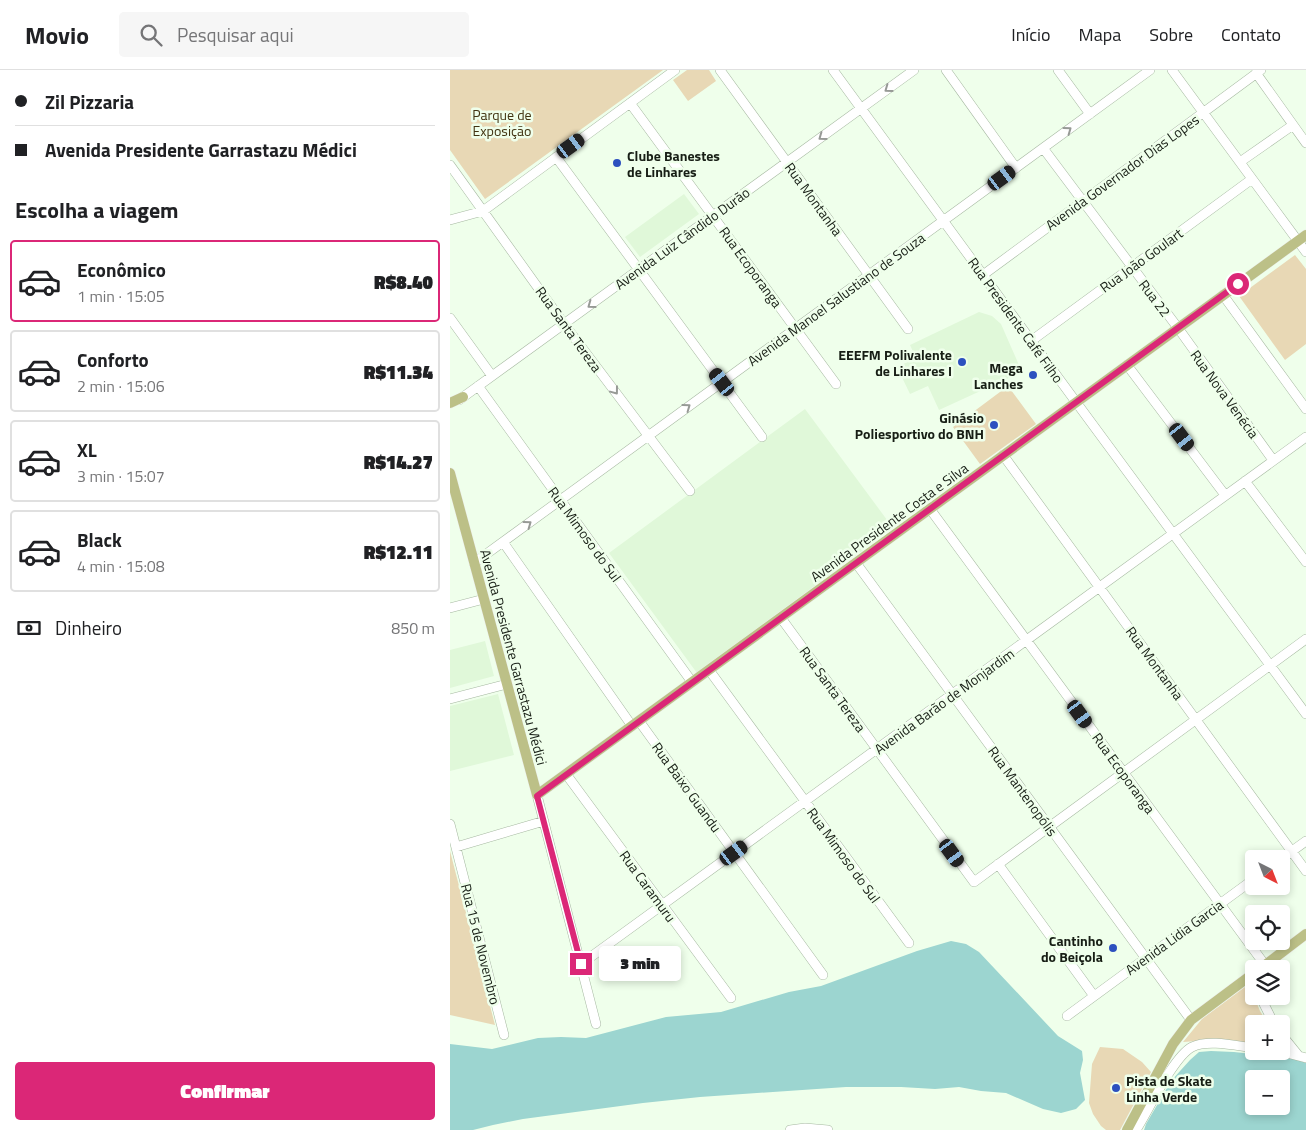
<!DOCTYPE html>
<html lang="pt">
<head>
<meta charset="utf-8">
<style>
	:root { --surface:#fff; --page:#f6f6f6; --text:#202124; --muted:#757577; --line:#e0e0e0; --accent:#db2777 }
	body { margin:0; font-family:"Titillium Web",sans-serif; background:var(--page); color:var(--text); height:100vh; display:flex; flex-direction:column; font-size:19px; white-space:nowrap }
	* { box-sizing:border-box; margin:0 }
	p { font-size:16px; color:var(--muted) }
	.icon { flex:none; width:28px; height:28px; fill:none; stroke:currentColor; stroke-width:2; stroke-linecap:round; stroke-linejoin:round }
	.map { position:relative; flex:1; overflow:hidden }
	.drawer { display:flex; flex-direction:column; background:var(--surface); width:450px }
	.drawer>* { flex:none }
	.banner { display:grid; align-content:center; height:110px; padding:0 15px; background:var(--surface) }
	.needle { width:32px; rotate:138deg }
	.buttons { position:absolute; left:795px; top:780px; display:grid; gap:10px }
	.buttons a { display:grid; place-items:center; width:45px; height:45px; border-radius:5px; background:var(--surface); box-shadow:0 2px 8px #0003; font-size:25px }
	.end { position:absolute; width:22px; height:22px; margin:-11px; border:6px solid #db2777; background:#fff; box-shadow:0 0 0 2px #fff }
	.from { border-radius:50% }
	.bubble { position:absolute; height:35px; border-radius:5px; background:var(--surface); box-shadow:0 2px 8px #0003; font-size:16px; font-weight:800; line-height:35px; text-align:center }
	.car { position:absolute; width:15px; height:30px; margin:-15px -8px; border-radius:6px; box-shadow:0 0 4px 1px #0007; background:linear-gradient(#222 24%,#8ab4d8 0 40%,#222 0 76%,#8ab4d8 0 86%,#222 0) }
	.banner b { display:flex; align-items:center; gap:18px; height:48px; font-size:19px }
	.banner b+b { border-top:1px solid var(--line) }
	.banner i { width:12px; height:12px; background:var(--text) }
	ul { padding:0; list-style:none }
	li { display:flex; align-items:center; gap:15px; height:82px; margin:0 10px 8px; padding:0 5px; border:2px solid var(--line); border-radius:5px }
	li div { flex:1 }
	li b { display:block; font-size:19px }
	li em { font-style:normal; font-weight:800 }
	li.current { border-color:var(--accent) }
	li>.icon { width:45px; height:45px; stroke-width:1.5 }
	h2 { padding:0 15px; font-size:22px; line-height:60px }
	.pay { display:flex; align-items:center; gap:12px; height:55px; padding:0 15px; font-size:19px }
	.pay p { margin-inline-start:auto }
	.button { display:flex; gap:10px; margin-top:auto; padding:10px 15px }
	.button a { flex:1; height:58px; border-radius:5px; background:var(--accent); color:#fff; font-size:20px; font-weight:800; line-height:58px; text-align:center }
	header { display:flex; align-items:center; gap:30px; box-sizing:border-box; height:70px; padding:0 25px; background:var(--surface); border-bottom:1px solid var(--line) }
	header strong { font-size:24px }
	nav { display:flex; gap:28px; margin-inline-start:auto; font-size:18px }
	.search { width:350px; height:45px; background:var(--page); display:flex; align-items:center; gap:12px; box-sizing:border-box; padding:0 18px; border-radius:5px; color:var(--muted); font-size:19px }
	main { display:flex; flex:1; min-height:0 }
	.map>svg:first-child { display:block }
	.built { fill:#e0f8d9 }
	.green { fill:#e8d8b5 }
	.water { fill:#9cd5d0; fill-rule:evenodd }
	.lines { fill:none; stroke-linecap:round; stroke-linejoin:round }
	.minor-casing { stroke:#a6b8a1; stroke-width:10 }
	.major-casing { stroke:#ecedec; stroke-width:11 }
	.minor { stroke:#fff; stroke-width:9 }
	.major { stroke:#bcc087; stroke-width:10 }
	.oneway { stroke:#979a96 }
	.route { stroke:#db2777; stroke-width:6 }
	.poi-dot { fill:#2c50bf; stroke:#efffeb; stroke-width:2 }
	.labels { text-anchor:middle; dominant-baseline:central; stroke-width:5; stroke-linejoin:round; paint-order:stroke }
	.park-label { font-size:14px; fill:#413311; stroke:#efffeb }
	.poi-label { font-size:14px; font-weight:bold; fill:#171e15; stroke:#efffeb; text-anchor:end }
	.street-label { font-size:14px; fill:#171e15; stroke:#efffeb }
</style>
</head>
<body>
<header>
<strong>Movio</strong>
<div class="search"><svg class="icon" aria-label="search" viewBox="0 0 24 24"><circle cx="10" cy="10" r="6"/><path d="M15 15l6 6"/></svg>Pesquisar aqui</div>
<nav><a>Início</a><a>Mapa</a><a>Sobre</a><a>Contato</a></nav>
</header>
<main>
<section class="drawer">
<div class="banner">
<b><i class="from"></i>Zil Pizzaria</b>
<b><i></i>Avenida Presidente Garrastazu Médici</b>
</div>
<h2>Escolha a viagem</h2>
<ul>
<li class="current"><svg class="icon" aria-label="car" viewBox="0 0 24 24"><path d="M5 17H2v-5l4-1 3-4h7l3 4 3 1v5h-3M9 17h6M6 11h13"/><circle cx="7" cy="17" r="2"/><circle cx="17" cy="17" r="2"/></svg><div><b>Econômico</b><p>1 min · 15:05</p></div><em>R$8.40</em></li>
<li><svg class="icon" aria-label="car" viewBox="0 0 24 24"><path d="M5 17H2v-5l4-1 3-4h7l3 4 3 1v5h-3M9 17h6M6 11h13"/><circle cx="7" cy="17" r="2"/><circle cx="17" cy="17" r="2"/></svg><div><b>Conforto</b><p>2 min · 15:06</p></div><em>R$11.34</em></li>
<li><svg class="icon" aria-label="car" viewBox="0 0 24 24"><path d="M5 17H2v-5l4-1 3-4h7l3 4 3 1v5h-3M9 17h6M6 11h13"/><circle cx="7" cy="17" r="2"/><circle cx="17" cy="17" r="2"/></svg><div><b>XL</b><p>3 min · 15:07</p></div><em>R$14.27</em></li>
<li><svg class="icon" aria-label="car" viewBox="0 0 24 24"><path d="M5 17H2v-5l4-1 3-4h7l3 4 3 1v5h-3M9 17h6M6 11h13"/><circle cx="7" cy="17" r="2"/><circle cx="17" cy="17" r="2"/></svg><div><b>Black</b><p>4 min · 15:08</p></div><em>R$12.11</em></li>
</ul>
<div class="pay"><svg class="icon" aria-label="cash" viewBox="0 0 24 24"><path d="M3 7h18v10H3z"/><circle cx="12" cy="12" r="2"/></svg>Dinheiro<p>850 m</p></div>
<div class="button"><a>Confirmar</a></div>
</section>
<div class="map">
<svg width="856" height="1060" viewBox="0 0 856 1060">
	<rect width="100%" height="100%" fill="#efffeb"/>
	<path class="built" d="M234,124L249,144L190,187L175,167Z
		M529,242L542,246L551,254L572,302L489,340L478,316L460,324L447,297L466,288L460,275Z
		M355,339L443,458L247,603L159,483Z
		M35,571L44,606L0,618V580Z
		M48,624L64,685L0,701V636Z"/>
	<path class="green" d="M0,0H213L35,129L0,80Z
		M237,0H259L266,11L238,31L223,10Z
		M845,185L856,199V274L835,290L789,226Z
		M558,316L586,354L530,394L503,357Z
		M0,781L45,955L0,945Z
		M799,914L810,941L818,954H804V973L762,970L733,972L752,949Z
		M650,977L673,979L692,992L701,1002L670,1060H656L651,1056L643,1044L639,1033L642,994Z"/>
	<path class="water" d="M501,871L516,874L529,882L608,966L632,981L633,990L630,1003L635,1030L626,1039L611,1043L593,1039L556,1023L531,1021L509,1017L485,1019L451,1017H396L250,1027L193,1033L73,1049L43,1055L23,1060H0V974L42,979L88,968L111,967L136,968L216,947L271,942L339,922L371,916L467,881Z
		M761,981L784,982L811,985L840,987L856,993V1060H694L696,1054L721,1011L740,990L749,982ZM804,1009H831V1036H804Z"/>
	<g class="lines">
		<defs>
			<path id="minor" d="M270,0L458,259
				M383,0L626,332L856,644
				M496,0L566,98
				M608,0L640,44
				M722,0L856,182
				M806,3L856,73
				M180,33L386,314
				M593,78L728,258L823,390
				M106,87L312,367
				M790,92L843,55
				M0,95L114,254L240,421
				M0,150L33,141L225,0
				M533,205L811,0
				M773,225L856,339
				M0,248L42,306
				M581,271L802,109
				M677,295L775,425
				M28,316L242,612
				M9,330L464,0
				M553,385L856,801
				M795,411L856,492
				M480,439L815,895
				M53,472L182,656
				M24,493L700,0
				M406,493L741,950
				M0,538L34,529
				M331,548L524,812L856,569
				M259,600L459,873
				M0,629L57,614
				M189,651L373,905
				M116,704L281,928
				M87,725L146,954
				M0,754L54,965
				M6,777L94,751
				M831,789L856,771
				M548,794L644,926
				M131,894L856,367
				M810,926L824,954
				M617,946L804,809
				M831,964L848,985
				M829,981L856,988
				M340,1060L355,1058L378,1060
				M686,1060C699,1040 723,987 742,977C758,969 787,976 804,978"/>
			<path id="major" d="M0,333L13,327
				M0,403L87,725L856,165
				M810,899L856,864
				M677,1060L723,974L741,950L804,903"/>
		</defs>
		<use href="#minor" class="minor-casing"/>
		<use href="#major" class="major-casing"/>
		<use href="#minor" class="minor"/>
		<use href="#major" class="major"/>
	</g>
	<defs><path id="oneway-chevron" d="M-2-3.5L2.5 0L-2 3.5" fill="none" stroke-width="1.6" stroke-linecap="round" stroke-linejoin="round" transform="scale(1.25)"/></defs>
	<g class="oneway">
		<use href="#oneway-chevron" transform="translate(438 19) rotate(144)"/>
		<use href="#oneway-chevron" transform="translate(618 60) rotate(-36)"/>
		<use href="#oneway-chevron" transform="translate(372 67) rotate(144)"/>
		<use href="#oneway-chevron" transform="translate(141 235) rotate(144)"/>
		<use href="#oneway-chevron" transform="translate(165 321) rotate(53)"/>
		<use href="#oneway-chevron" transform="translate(237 337) rotate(-36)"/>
		<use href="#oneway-chevron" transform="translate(78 454) rotate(-36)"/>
	</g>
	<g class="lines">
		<path class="route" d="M131,894L87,726L788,214"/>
	</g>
	<g class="poi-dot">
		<circle cx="167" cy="93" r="5"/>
		<circle cx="512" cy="292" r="5"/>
		<circle cx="583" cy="305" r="5"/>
		<circle cx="544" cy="355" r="5"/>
		<circle cx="663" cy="878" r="5"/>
		<circle cx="666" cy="1018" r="5"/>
	</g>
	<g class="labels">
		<g class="park-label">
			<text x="52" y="44">Parque de<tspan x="52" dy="16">Exposição</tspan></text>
		</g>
		<g class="poi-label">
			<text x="177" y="85" text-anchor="start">Clube Banestes<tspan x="177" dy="16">de Linhares</tspan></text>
			<text x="502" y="284">EEEFM Polivalente<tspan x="502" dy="16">de Linhares I</tspan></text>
			<text x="573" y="297">Mega<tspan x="573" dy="16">Lanches</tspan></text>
			<text x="534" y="347">Ginásio<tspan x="534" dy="16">Poliesportivo do BNH</tspan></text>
			<text x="653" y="870">Cantinho<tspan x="653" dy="16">do Beiçola</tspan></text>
			<text x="676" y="1010" text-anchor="start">Pista de Skate<tspan x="676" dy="16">Linha Verde</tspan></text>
		</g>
		<g class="street-label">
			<text transform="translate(672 102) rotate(-36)">Avenida Governador Dias Lopes</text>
			<text transform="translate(364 129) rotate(54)">Rua Montanha</text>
			<text transform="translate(232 168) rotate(-36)">Avenida Luiz Cândido Durão</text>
			<text transform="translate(691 190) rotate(-36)">Rua João Goulart</text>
			<text transform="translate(301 197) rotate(54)">Rua Ecoporanga</text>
			<text transform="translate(705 228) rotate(53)">Rua 22</text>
			<text transform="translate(386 229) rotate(-36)">Avenida Manoel Salustiano de Souza</text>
			<text transform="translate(566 250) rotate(54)">Rua Presidente Café Filho</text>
			<text transform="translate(119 259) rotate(54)">Rua Santa Tereza</text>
			<text transform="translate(775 324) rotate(54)">Rua Nova Venécia</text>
			<text transform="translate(439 452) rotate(-36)">Avenida Presidente Costa e Silva</text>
			<text transform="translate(135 464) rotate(54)">Rua Mimoso do Sul</text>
			<text transform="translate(64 587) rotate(75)">Avenida Presidente Garrastazu Médici</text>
			<text transform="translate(705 593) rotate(54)">Rua Montanha</text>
			<text transform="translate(383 619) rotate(54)">Rua Santa Tereza</text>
			<text transform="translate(494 631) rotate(-36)">Avenida Barão de Monjardim</text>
			<text transform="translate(674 703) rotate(54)">Rua Ecoporanga</text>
			<text transform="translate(237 717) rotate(54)">Rua Baixo Guandu</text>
			<text transform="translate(573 721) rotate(54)">Rua Mantenopólis</text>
			<text transform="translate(394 785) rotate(54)">Rua Mimoso do Sul</text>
			<text transform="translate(198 816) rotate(54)">Rua Caramuru</text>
			<text transform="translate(724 867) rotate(-36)">Avenida Lidia Garcia</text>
			<text transform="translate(31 874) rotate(76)">Rua 15 de Novembro</text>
		</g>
	</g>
</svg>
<div class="buttons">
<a><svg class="needle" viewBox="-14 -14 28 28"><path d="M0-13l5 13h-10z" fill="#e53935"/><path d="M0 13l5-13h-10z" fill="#757577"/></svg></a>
<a><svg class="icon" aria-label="locate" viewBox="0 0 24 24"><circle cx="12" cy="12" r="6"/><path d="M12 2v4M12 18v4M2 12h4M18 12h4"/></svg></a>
<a><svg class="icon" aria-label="layers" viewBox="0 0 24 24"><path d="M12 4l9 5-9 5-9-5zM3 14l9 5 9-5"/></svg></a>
<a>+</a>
<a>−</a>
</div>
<i class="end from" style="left:788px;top:214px"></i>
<i class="end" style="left:131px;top:894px"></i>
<div class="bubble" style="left:149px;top:876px;width:82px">3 min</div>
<i class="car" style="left:121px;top:76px;rotate:54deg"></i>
<i class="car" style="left:552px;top:108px;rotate:54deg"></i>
<i class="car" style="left:272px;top:312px;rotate:323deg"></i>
<i class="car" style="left:732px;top:367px;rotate:143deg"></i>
<i class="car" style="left:630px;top:644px;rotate:144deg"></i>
<i class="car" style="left:284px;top:783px;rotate:54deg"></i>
<i class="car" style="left:502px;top:783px;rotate:144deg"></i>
</div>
</main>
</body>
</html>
